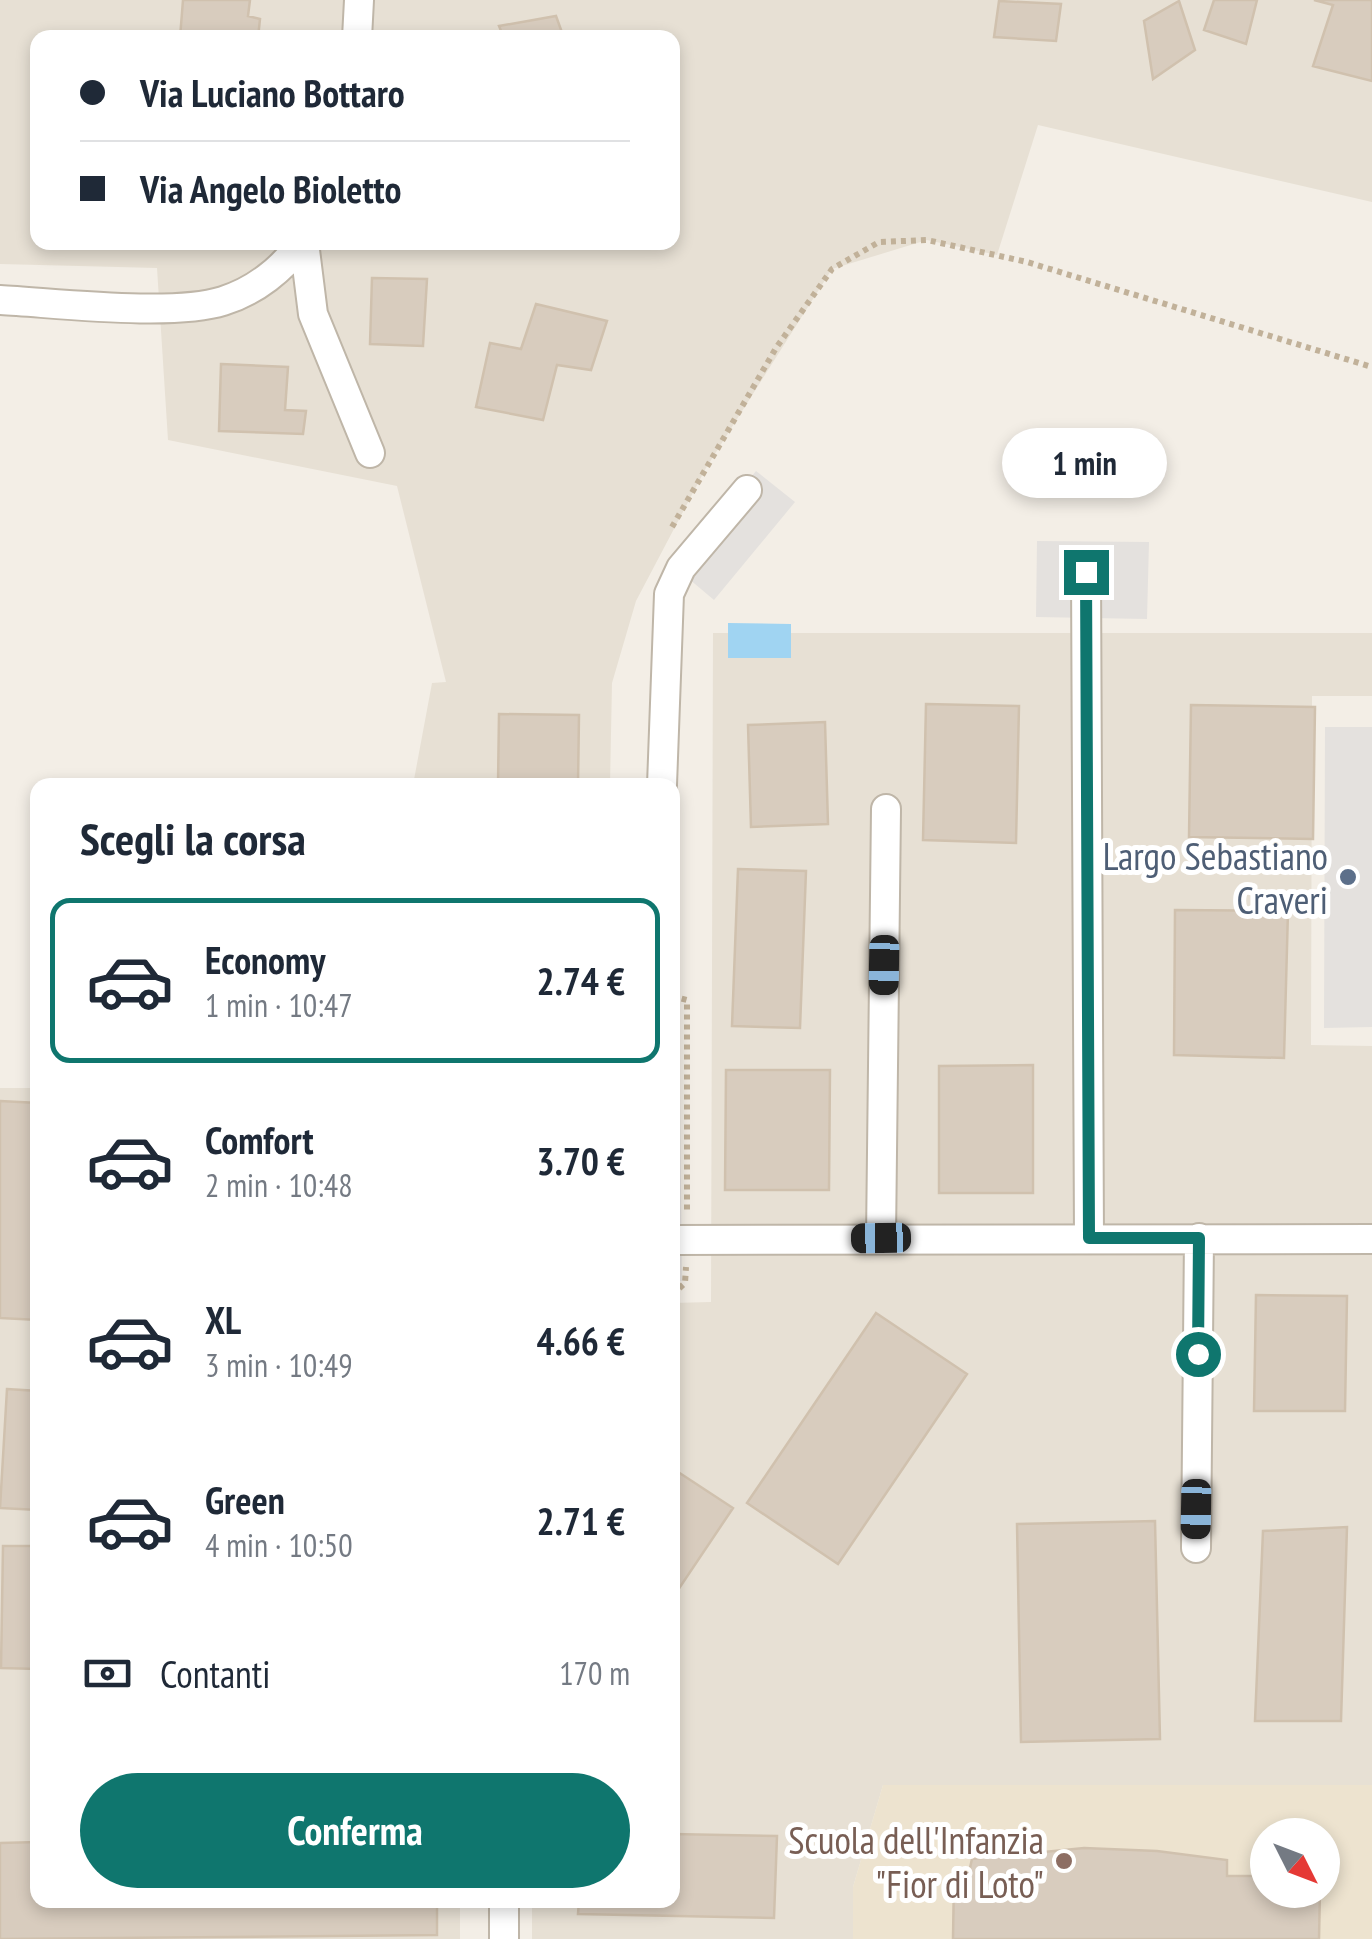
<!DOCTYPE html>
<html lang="it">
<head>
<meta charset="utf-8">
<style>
	:root { --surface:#fff; --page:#f2f2f3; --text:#1f2937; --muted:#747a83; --line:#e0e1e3; --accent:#0f766e }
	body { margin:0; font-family:"PT Sans Narrow",sans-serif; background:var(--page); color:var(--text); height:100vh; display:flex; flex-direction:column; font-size:38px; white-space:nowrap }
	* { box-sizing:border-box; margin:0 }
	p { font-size:32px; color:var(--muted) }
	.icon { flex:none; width:55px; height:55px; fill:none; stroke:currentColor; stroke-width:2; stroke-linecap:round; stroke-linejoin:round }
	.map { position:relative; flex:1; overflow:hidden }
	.sheet { position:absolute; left:30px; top:778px; width:650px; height:1130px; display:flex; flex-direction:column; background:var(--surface); border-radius:20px; box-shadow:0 5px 15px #0003 }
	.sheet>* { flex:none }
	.top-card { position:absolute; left:30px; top:30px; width:650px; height:220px; border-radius:20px; box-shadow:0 5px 15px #0003; display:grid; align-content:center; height:220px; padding:0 50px; background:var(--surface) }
	.needle { width:65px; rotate:132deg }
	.buttons { position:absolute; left:1250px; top:1818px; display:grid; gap:20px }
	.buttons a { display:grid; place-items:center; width:90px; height:90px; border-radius:50%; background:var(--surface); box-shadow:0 5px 15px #0003; font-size:50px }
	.end { position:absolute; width:45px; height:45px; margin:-22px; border:12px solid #0f766e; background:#fff; box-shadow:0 0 0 5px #fff }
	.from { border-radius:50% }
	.bubble { position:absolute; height:70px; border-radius:35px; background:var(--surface); box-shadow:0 5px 15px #0003; font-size:32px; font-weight:700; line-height:70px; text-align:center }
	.car { position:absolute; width:30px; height:60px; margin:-30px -15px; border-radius:12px; box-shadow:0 0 8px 2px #0007; background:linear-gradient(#222 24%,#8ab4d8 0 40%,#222 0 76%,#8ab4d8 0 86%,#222 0) }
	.top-card b { display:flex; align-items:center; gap:35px; height:95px; font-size:38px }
	.top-card b+b { border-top:2px solid var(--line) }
	.top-card i { width:25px; height:25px; background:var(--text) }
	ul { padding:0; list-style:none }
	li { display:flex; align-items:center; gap:30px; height:165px; margin:0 20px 15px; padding:0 30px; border:5px solid transparent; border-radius:20px }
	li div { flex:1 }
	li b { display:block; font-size:38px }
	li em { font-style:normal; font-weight:700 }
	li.active { border-color:var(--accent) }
	li>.icon { width:90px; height:90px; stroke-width:1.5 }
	h2 { padding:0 50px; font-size:45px; line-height:120px }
	.pay { display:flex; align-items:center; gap:25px; height:110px; padding:0 50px; font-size:38px }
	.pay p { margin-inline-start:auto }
	.cta { display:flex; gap:20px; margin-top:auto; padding:20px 50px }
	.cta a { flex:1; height:115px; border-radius:60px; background:var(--accent); color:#fff; font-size:40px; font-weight:700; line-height:115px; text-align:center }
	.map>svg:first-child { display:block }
	.residential { fill:#e7e0d4; fill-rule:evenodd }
	.education { fill:#ede3cf; fill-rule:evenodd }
	.parking { fill:#e4e1de }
	.water { fill:#a0d4f2 }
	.building { fill:#d8ccbe; stroke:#d0c1ae; stroke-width:2.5 }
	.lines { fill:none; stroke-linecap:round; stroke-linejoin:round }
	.minor-casing { stroke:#bfb6a8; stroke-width:32 }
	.path { stroke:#c1b199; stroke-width:6; stroke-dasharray:5 5; stroke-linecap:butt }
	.minor { stroke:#fff; stroke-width:28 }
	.route { stroke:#0f766e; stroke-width:12 }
	.service-dot { fill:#5c6f8a; stroke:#fff; stroke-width:4 }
	.education-dot { fill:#8d6e63; stroke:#fff; stroke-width:4 }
	.labels { text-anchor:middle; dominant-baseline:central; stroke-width:10; stroke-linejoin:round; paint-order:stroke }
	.service-label { font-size:38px; fill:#4e5e75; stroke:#fff; text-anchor:end }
	.education-label { font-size:38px; fill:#785e54; stroke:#fff; text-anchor:end }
</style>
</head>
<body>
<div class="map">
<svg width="1372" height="1939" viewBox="0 0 1372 1939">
	<rect width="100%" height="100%" fill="#f3eee6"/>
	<path class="residential" d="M0,0H1372V202L1038,125L997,255L927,240L832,269L706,468L636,601L612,683L610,785H413L432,683L446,682L397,486L168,440L157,268L0,264ZM38,38H672V242H38Z
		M713,633H1372V696H1312L1311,1045L1372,1046V1785H883L853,1887V1939H532V1900H672V1303L711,1302Z
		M0,1088H38V1900H460V1939H0Z"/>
	<path class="education" d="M883,1785H1372V1939H853V1887ZM1268,1835H1322V1890H1268Z"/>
	<path class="parking" d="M756,471L795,502L714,600L676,568Z
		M1037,541L1149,542L1147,619L1036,617Z
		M1325,727H1372V1027L1324,1028Z
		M672,1000H679L682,1281H672Z"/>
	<path class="water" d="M728,623L791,624V658H728Z"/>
	<path class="building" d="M183,0H250L248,16L260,19L258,38H180Z
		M1214,0H1257L1246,44L1204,30Z
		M1314,0H1372V81L1313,66L1333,5Z
		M999,1L1061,4L1056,41L994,37Z
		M1179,1L1195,50L1153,79L1144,21Z
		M556,16L564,38H504L499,26Z
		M372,278L427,279L423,346L370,344Z
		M536,304L607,321L591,370L557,365L543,420L476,407L490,343L521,349Z
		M221,364L288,367L285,410L306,411L303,434L219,431Z
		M926,704L1019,706L1016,843L923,840Z
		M1191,705L1315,707L1313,839L1189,837Z
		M499,714L579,715L578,785H498Z
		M825,722L828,824L751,827L748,725Z
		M738,869L806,871L800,1028L732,1026Z
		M1175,910L1288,911L1284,1058L1174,1055Z
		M1033,1065V1193H939V1066Z
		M726,1070H830L829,1190H725Z
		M0,1101L38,1103V1320L0,1318Z
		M1256,1295L1347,1296L1345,1411H1254Z
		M876,1313L967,1374L838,1564L747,1503Z
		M7,1389L38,1391V1510L0,1508Z
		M672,1468L733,1508L672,1599Z
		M1155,1521L1160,1739L1021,1742L1017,1524Z
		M1347,1527L1341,1721H1255L1263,1531Z
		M3,1546H38V1669L1,1668Z
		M672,1834L777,1836L774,1918L578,1914L579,1900H672Z
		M38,1842V1900H437V1935L0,1939V1843Z
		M1084,1848L1157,1851L1227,1860V1876H1268V1890H1320L1319,1939H953L954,1878L968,1877L972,1859Z"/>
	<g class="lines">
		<defs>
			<path id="minor" d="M357,38L359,0
				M304,242L313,314L370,453
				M0,300C57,303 172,317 223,301C255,291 283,269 302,242
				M1086,572L1089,1238
				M662,785L669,594L681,568L747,490
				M881,1238L886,809
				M672,1240L1372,1239
				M1196,1548L1199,1238
				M504,1939V1900"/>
		</defs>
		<use href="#minor" class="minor-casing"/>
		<path class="path" d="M672,527L776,348L832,269L879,242L927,240L1027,262L1372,367
			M672,996L687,1000V1214
			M672,1295L685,1283L686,1267"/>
		<use href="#minor" class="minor"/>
	</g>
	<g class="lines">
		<path class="route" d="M1086,572L1089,1238H1199L1198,1354"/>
	</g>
	<circle class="service-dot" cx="1348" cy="877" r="10"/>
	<circle class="education-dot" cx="1064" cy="1861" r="10"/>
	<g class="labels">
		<g class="service-label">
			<text x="1328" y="855">Largo Sebastiano<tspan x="1328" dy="44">Craveri</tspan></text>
		</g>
		<g class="education-label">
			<text x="1044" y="1839">Scuola dell'Infanzia<tspan x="1044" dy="44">"Fior di Loto"</tspan></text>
		</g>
	</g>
</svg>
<div class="buttons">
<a><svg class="needle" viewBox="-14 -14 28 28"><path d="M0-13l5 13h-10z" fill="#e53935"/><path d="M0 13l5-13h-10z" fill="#747a83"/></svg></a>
</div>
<i class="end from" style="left:1198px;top:1354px"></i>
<i class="end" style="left:1086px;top:572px"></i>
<div class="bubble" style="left:1002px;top:428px;width:165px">1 min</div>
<i class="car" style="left:884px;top:965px;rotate:181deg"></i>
<i class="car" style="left:881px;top:1238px;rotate:269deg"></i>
<i class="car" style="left:1196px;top:1509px;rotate:181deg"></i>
<div class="top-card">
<b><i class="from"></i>Via Luciano Bottaro</b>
<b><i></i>Via Angelo Bioletto</b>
</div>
<section class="sheet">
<h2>Scegli la corsa</h2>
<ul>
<li class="active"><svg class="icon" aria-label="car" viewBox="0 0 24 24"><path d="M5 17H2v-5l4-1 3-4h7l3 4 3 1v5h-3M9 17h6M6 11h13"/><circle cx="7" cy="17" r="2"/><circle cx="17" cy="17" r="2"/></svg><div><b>Economy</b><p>1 min · 10:47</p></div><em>2.74 €</em></li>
<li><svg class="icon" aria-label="car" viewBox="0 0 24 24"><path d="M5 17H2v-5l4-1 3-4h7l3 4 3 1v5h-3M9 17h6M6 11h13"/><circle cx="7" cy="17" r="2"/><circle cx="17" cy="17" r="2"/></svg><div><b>Comfort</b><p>2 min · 10:48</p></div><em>3.70 €</em></li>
<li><svg class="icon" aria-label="car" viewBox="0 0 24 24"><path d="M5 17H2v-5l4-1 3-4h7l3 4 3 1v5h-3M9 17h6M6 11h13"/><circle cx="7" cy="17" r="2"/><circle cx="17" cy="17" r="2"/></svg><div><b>XL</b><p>3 min · 10:49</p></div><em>4.66 €</em></li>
<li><svg class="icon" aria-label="car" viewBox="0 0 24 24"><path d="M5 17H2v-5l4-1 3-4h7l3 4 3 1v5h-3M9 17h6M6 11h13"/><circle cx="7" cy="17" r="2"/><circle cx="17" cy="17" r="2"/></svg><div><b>Green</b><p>4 min · 10:50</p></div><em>2.71 €</em></li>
</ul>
<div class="pay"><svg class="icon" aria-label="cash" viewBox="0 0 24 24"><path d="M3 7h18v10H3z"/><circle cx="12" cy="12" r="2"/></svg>Contanti<p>170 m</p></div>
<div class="cta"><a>Conferma</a></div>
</section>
</div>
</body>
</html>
